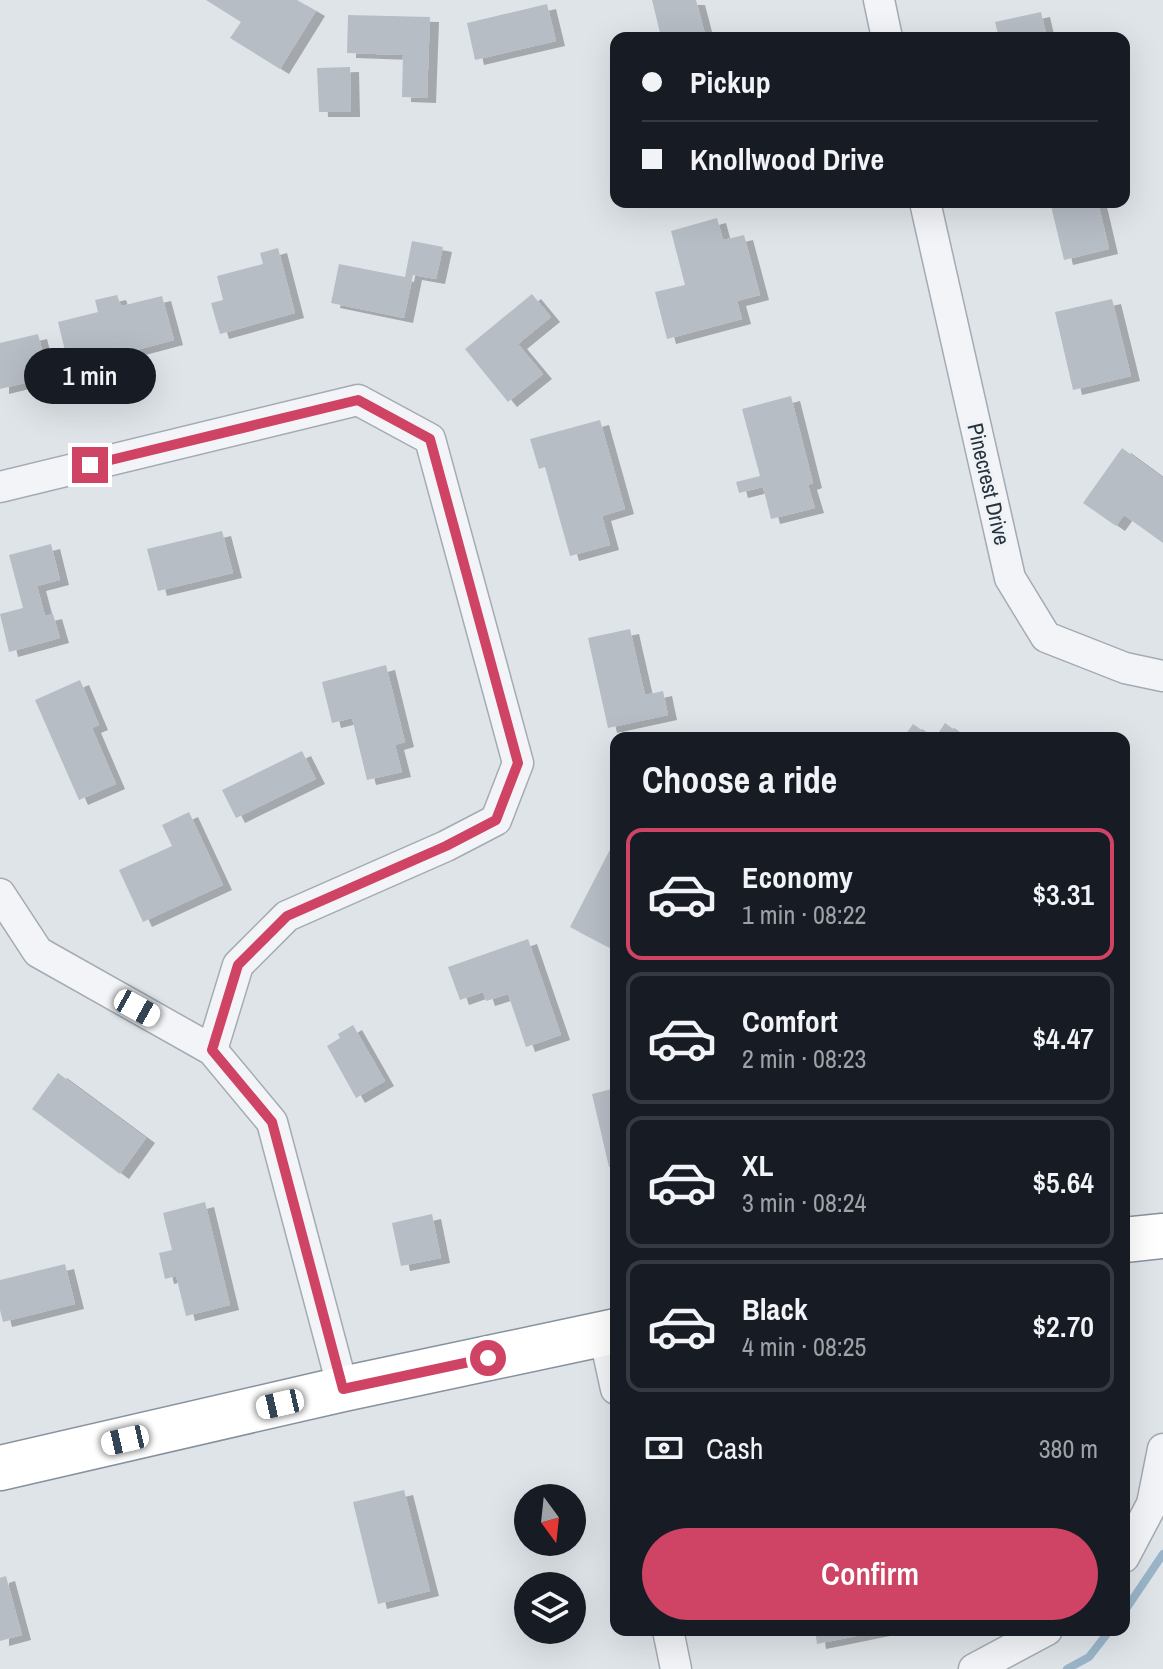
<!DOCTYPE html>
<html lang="en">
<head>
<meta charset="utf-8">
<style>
	:root { --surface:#171b24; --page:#242831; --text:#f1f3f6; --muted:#9ea1a6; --line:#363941; --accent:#cf4364 }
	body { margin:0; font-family:"Archivo Narrow",sans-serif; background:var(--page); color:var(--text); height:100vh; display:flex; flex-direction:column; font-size:30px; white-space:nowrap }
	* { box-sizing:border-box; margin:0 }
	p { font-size:26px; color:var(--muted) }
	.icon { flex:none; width:44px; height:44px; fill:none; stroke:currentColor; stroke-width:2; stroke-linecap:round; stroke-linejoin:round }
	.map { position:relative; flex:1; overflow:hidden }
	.panel { position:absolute; left:610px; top:732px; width:520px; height:904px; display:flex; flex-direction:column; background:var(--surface); border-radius:16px; box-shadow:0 8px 32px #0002 }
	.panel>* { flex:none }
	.banner { position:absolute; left:610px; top:32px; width:520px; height:176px; border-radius:16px; box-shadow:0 8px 32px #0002; display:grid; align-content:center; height:176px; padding:0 32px; background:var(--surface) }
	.needle { width:52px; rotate:165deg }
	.buttons { position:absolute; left:514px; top:1484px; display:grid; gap:16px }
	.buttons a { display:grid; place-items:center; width:72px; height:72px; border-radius:50%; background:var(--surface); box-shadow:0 8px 32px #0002; font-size:40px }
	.end { position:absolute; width:36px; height:36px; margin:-18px; border:10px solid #cf4364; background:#fff; box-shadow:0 0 0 4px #fff }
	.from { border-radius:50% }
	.bubble { position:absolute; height:56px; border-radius:28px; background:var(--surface); box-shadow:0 8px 32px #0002; font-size:26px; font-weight:600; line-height:56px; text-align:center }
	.car { position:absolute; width:24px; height:48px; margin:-24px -12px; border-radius:10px; box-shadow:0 0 6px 2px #0007; background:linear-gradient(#fff 24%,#345 0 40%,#fff 0 76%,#345 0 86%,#fff 0) }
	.banner b { display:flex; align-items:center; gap:28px; height:76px; font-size:30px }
	.banner b+b { border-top:2px solid var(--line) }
	.banner i { width:20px; height:20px; background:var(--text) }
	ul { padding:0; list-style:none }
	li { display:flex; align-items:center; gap:24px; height:132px; margin:0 16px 12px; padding:0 16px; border:4px solid var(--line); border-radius:16px }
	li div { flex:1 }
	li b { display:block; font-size:30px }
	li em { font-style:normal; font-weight:600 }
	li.selected { border-color:var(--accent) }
	li>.icon { width:72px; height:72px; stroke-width:1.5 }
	h2 { padding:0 32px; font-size:36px; line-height:96px }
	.pay { display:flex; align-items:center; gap:20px; height:88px; padding:0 32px; font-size:30px }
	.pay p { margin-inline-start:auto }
	.button { display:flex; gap:16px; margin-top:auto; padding:16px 32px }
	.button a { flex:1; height:92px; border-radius:48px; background:var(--accent); color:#fff; font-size:32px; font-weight:600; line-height:92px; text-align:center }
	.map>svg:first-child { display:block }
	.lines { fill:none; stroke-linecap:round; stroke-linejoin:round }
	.stream { stroke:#9ab5c9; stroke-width:8 }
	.building { fill:#b7bdc5; filter:url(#shadow) }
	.minor-casing { stroke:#a4abb3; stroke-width:33 }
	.highway-casing { stroke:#87929f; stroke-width:47 }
	.minor { stroke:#f2f4f7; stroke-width:30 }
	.highway { stroke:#fff; stroke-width:44 }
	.route { stroke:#cf4364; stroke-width:10 }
	.labels { text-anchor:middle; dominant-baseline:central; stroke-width:6; stroke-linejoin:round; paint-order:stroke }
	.street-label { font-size:22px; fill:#283340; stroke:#eff3f6 }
</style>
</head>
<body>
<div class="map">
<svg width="1163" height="1669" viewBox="0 0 1163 1669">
	<defs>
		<filter id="shadow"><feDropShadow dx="9" dy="5" stdDeviation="0" flood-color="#0004"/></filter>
	</defs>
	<rect width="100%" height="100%" fill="#dfe4e9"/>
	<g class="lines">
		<path class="stream" d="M1124,1612L1163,1554
			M1067,1669L1089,1657L1110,1630"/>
	</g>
	<path class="building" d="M206,0H297L316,11L280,69L230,38L241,22Z
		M652,0H696L706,38H651L650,35L660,33Z
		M547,4L556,41L475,60L467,23Z
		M1041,12L1047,38H999L995,22Z
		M348,15L430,17L427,98L402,97L403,55L347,53Z
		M350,67L351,112H319L317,68Z
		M1050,202H1098L1109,249L1064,260Z
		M717,218L723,240L744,235L760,295L737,301L742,319L667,339L655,292L685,285L671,231Z
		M412,241L443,247L436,279L413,275L404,318L331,303L339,264L405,277Z
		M278,248L295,313L220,334L211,303L223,300L217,276L263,264L260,253Z
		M532,294L551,317L518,344L543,374L508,402L465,349Z
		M117,295L121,306L162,296L174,340L118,355L120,363L71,375L58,322L98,312L95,300Z
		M1112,299L1131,376L1073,390L1055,312Z
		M38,334L49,377L0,389V343Z
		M791,396L813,483L808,485L815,508L771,519L763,487L739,493L736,482L760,476L742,409Z
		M600,420L625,509L602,516L610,545L570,556L545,467L539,469L530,439Z
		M1122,448L1163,478V543L1124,515L1116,526L1083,503Z
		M222,531L233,573L158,591L147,549Z
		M51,544L60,580L37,586L45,616L53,614L60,638L9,652L0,614L23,608L9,555Z
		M630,629L645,695L663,691L668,715L608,728L588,638Z
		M386,665L405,742L395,745L402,772L367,780L352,718L332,723L322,682Z
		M80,680L99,725L92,728L116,784L79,800L35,700Z
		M945,723L966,738H935Z
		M913,724L933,738H903Z
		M302,751L316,779L236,818L222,790Z
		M189,812L223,885L143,922L119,870L172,846L162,825Z
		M616,838V951L570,927Z
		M528,939L561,1035L526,1047L508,994L486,1001L483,992L460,1000L448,967Z
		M353,1025L385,1081L356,1098L327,1046L340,1038L338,1034Z
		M58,1073L146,1138L120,1174L32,1109Z
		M616,1088V1166L609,1167L592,1094Z
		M205,1202L230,1305L186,1316L176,1276L165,1279L159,1253L172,1250L163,1213Z
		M432,1214L441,1258L401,1266L392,1223Z
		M65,1264L75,1304L3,1322L0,1310V1280Z
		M404,1490L430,1591L378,1604L353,1502Z
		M6,1576L22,1635L0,1641V1578Z
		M815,1630H881V1631L817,1644Z"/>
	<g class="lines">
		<defs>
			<path id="minor" d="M879,0L887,38
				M925,202L1010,578L1046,637L1125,668L1163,676
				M0,487L358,400L430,439L518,763L496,820L446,846L287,916L238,965L212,1050
				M0,894L38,952L212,1050L272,1122L343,1389
				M604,1334L616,1389
				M1124,1557L1152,1504L1163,1449
				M668,1630L676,1669
				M974,1669L1047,1630"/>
			<path id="highway" d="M1124,1240L1163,1236
				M0,1468L343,1389L616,1331"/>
		</defs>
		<use href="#minor" class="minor-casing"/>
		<use href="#highway" class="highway-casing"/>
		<use href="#minor" class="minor"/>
		<use href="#highway" class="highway"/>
	</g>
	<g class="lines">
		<path class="route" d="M90,465L358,400L430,439L518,763L496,820L446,846L287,916L238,965L212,1050L272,1122L343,1389L488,1358"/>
	</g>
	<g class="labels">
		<g class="street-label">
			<text transform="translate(989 484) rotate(77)">Pinecrest Drive</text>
		</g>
	</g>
</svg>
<div class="buttons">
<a><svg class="needle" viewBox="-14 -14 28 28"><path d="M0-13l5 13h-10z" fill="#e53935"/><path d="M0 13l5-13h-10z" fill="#9ea1a6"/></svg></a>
<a><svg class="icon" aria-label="layers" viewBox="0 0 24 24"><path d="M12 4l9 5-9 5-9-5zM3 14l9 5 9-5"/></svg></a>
</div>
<i class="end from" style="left:488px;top:1358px"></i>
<i class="end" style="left:90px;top:465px"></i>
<div class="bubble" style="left:24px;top:348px;width:132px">1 min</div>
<i class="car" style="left:137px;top:1008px;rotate:119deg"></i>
<i class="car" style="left:280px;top:1404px;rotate:257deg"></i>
<i class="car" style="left:125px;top:1440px;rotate:257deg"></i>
<div class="banner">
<b><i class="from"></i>Pickup</b>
<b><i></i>Knollwood Drive</b>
</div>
<section class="panel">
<h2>Choose a ride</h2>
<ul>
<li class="selected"><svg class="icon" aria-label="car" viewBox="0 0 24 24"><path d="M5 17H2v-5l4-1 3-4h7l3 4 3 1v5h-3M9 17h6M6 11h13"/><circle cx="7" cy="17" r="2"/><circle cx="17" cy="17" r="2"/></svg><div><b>Economy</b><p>1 min · 08:22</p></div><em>$3.31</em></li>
<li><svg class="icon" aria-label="car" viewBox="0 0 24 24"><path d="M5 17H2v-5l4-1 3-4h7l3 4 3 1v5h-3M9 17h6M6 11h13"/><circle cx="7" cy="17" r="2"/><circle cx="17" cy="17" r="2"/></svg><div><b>Comfort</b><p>2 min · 08:23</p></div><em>$4.47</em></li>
<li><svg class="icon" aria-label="car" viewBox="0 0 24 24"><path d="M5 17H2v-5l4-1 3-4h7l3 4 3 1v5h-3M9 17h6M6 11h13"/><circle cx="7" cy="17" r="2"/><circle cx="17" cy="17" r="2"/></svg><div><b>XL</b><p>3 min · 08:24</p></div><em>$5.64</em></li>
<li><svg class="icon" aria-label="car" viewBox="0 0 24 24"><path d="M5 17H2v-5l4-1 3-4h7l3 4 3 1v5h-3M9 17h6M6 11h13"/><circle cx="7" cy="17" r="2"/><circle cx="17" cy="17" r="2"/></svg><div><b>Black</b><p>4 min · 08:25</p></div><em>$2.70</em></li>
</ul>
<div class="pay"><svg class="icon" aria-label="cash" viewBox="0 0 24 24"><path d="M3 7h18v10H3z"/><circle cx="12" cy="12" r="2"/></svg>Cash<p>380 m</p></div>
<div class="button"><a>Confirm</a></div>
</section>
</div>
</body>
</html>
